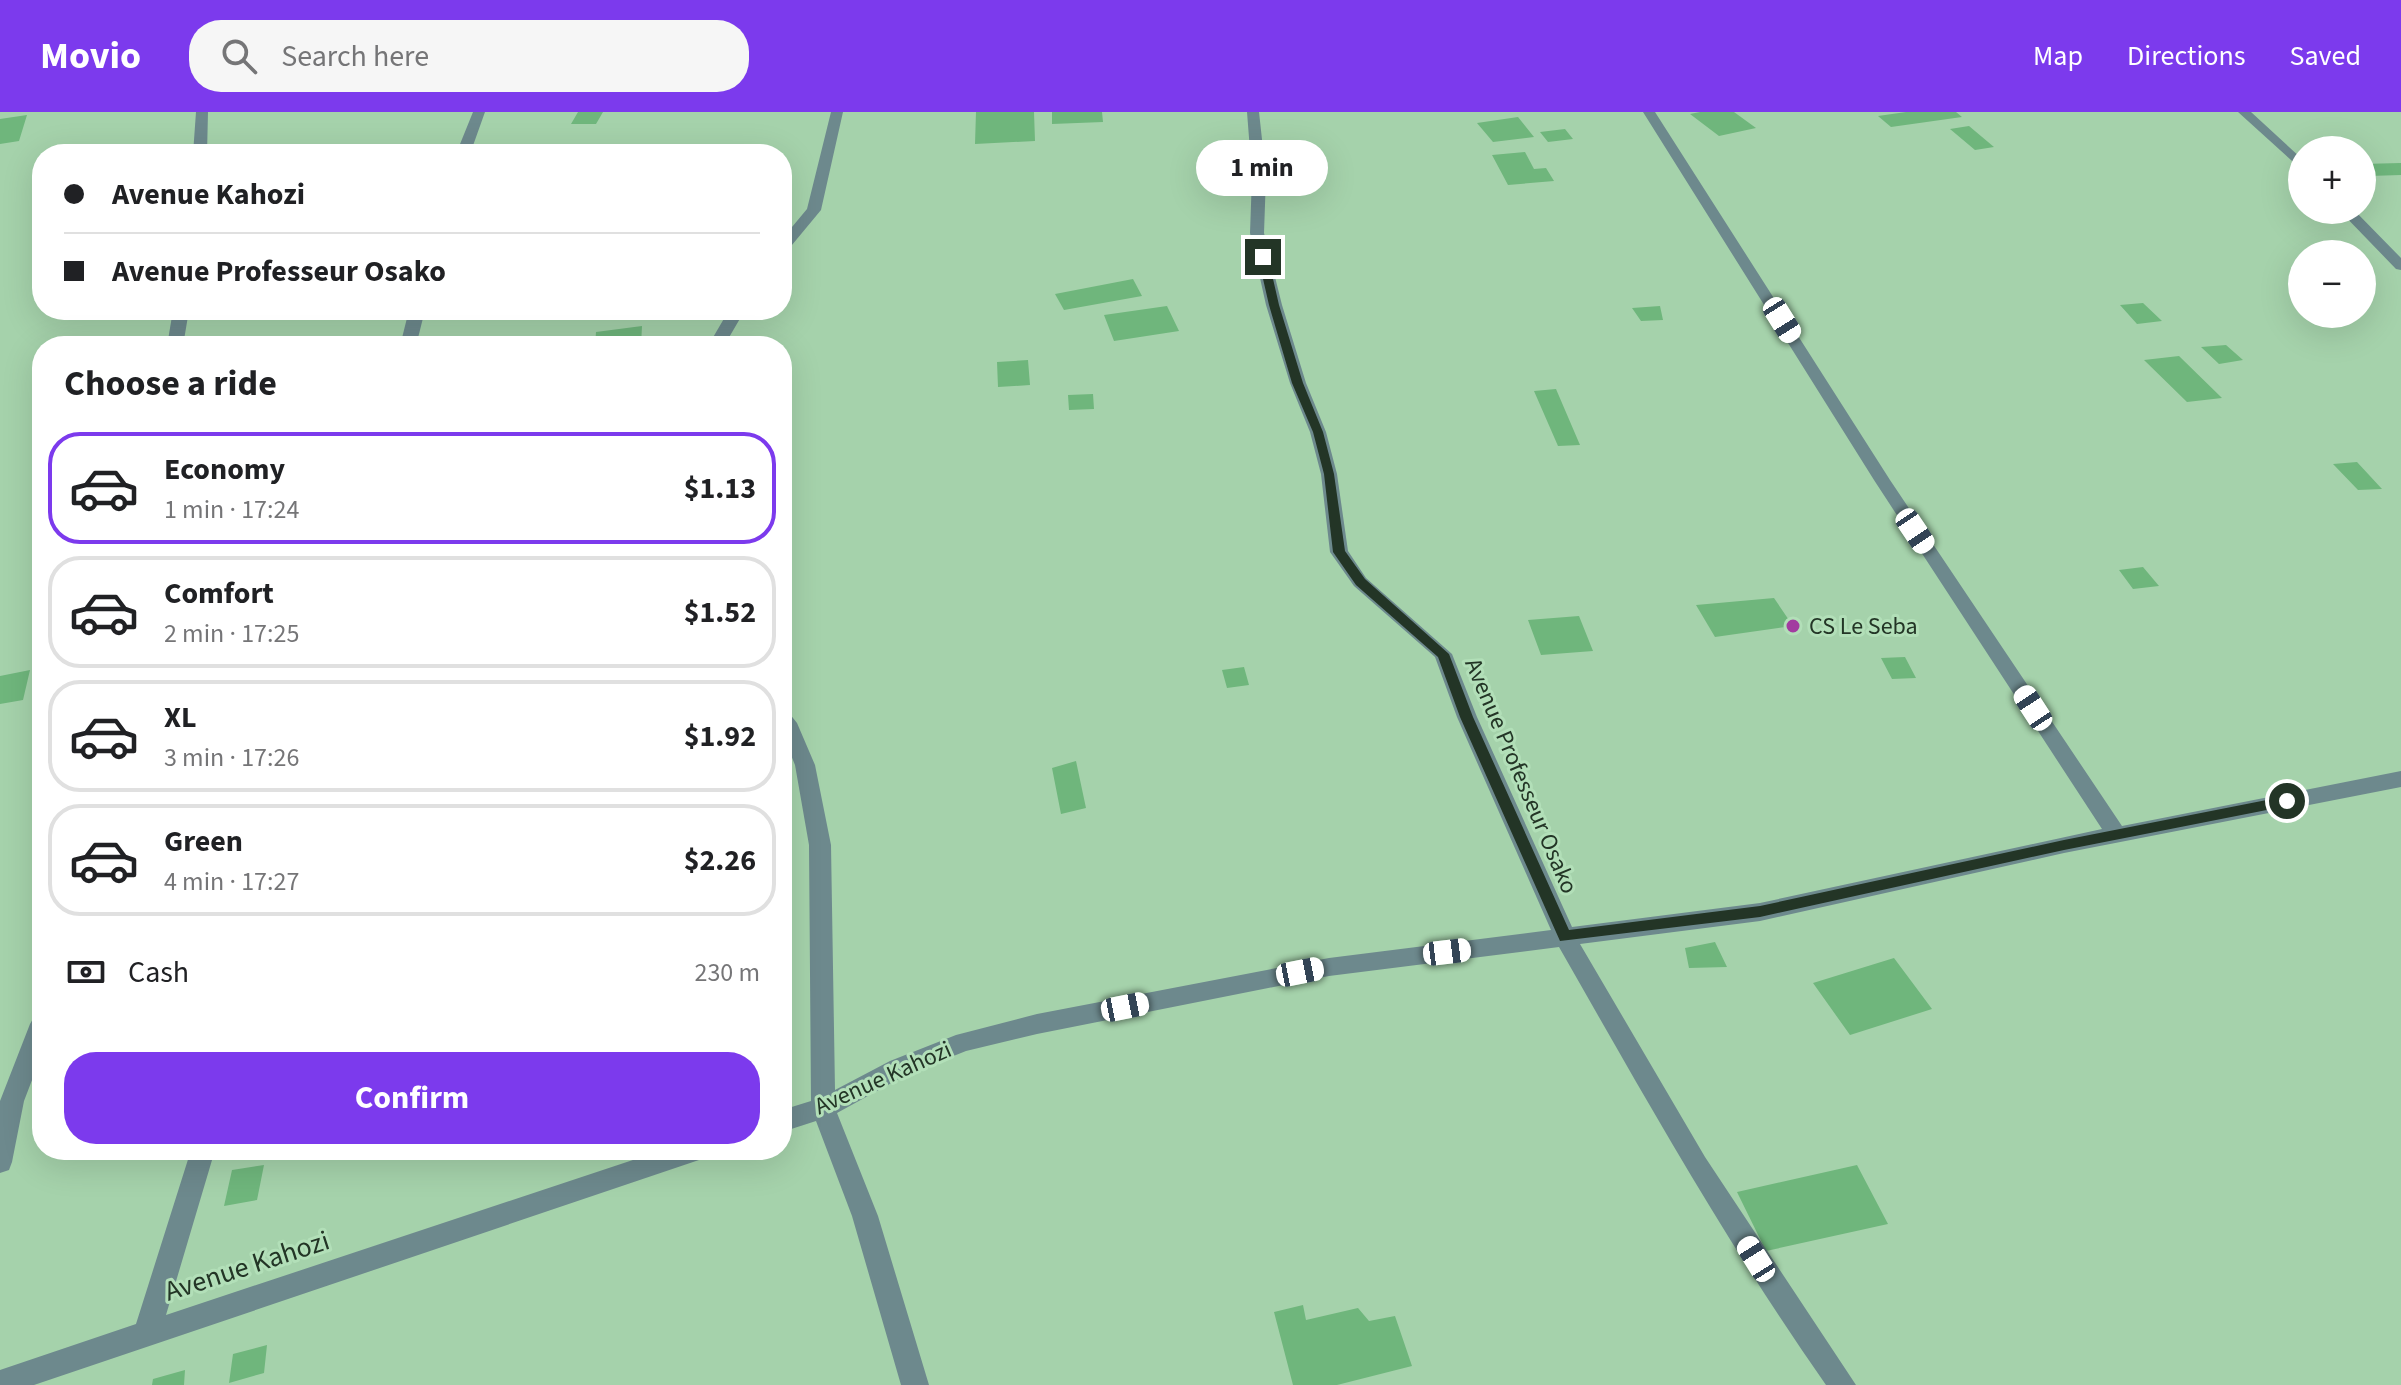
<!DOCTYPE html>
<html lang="en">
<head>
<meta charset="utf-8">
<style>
	:root { --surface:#fff; --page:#f6f6f6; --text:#202124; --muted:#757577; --line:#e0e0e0; --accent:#7c3aed }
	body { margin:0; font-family:"Source Sans 3",sans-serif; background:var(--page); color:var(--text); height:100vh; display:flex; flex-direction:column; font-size:30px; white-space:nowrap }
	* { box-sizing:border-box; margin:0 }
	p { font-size:26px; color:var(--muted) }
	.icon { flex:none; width:44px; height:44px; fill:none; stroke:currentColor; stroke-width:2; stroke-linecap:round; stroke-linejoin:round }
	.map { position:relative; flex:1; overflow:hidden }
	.drawer { position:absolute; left:32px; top:224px; width:760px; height:824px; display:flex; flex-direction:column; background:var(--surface); border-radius:32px; box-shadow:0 8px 32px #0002 }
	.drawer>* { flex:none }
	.top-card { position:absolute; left:32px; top:32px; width:760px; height:176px; border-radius:32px; box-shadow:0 8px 32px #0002; display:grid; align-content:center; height:176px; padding:0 32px; background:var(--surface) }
	.buttons { position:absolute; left:2288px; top:24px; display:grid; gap:16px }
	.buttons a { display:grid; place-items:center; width:88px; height:88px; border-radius:50%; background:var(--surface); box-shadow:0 8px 32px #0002; font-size:40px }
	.end { position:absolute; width:36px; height:36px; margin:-18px; border:10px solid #233526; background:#fff; box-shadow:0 0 0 4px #fff }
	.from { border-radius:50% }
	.bubble { position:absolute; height:56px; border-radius:28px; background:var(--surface); box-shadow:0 8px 32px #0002; font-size:26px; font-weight:700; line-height:56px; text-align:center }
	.car { position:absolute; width:24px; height:48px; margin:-24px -12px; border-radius:10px; box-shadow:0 0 6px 2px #0007; background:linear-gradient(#fff 24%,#345 0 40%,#fff 0 76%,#345 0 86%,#fff 0) }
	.top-card b { display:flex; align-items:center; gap:28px; height:76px; font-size:30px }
	.top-card b+b { border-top:2px solid var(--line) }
	.top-card i { width:20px; height:20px; background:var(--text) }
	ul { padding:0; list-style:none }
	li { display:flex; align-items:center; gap:24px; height:112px; margin:0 16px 12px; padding:0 16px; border:4px solid var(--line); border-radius:32px }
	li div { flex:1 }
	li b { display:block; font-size:30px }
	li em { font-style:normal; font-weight:700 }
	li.on { border-color:var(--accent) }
	li>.icon { width:72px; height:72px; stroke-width:1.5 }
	h2 { padding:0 32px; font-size:36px; line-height:96px }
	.pay { display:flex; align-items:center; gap:20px; height:88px; padding:0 32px; font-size:30px }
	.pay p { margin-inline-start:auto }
	.action { display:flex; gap:16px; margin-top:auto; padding:16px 32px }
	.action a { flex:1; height:92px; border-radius:32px; background:var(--accent); color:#fff; font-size:32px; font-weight:700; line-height:92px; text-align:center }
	header { display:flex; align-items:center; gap:48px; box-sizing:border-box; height:112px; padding:0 40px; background:var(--accent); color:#fff }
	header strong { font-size:38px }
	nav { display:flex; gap:44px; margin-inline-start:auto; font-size:28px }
	.search { width:560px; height:72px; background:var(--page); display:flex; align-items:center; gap:20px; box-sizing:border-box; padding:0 28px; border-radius:32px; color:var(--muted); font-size:30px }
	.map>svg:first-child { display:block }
	.building { fill:#6fb67c }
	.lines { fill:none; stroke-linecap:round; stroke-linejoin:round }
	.minor { fill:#6d898d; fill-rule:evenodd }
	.route { fill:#233526 }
	.poi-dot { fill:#a23ca0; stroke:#b2dfb8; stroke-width:3 }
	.labels { text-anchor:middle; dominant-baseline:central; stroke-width:6; stroke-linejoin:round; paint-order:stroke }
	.poi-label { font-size:24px; fill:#233526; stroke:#b2dfb8; text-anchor:start }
	.street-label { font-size:24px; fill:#233526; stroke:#b2dfb8 }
	.near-street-label { font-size:28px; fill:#233526; stroke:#b2dfb8 }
</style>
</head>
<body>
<header>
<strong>Movio</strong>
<div class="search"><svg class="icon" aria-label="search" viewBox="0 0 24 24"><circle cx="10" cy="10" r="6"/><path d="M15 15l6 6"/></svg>Search here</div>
<nav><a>Map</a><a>Directions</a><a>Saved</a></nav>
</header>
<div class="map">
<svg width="2401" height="1273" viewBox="0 0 2401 1273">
	<rect width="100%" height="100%" fill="#a5d2ab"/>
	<path class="building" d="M578,0H603L596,12H571Z
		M976,0H1034L1035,29L975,32Z
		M1052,0H1102L1103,10L1052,12Z
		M1700,0H1734L1756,16L1719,24L1690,2Z
		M1906,0H1956L1962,5L1891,15L1878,4Z
		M27,3L19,29L0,32V7Z
		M1518,5L1534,25L1493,30L1477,11Z
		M1969,14L1994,35L1975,38L1950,17Z
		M1565,17L1573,27L1548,30L1540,20Z
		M1525,40L1534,57L1546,56L1554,69L1508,73L1492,43Z
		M2401,51V63L2369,64L2362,57V52Z
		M1133,167L1142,184L1064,198L1055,182Z
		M2143,191L2162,209L2137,212L2120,193Z
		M1167,194L1179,219L1114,229L1104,203Z
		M1660,194L1663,208L1641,209L1632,196Z
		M642,214L641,234H595L596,220Z
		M2226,233L2243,248L2219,252L2201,235Z
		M2179,244L2222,286L2187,290L2144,248Z
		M1028,248L1030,273L998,275L997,250Z
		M1556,277L1580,333L1558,334L1534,279Z
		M1093,282L1094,297L1069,298L1068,283Z
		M2357,350L2382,377L2358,378L2333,352Z
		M2143,455L2159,474L2133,477L2119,458Z
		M1774,486L1793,514L1715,525L1696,493Z
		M1579,504L1593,539L1541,543L1528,508Z
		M1905,545L1916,566L1892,567L1881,546Z
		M1244,555L1249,573L1227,576L1222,558Z
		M30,558L23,588L0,592V564Z
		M1076,649L1086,696L1061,702L1052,656Z
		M1715,830L1727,855L1689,856L1685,836Z
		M1894,846L1932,897L1850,923L1813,871Z
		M264,1053L257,1088L224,1094L232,1058Z
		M1857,1053L1888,1112L1766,1139L1737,1080Z
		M1303,1193L1306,1208L1358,1196L1369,1209L1395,1204L1412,1254L1337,1273H1293L1274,1200Z
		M267,1233L264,1261L229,1271L233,1242Z
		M185,1258L184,1273H152L153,1267Z"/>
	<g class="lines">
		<path class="minor" d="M196,0H208L207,42H193Z
			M473,0H485L470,42H456Z
			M831,0H843L821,98L787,139L782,140V127L807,97Z
			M1247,0H1259L1266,64L1264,121L1282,193L1306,271L1326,320L1337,362L1348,439L1366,466L1452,542L1477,605L1572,815L1760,791L2102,717L1874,368L1643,0H1655L1890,368L2122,714L2401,659V675L2064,741L1760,809L1580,832L1705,1045L1856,1273H1826C1727,1132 1644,984 1559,835L1329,864L1037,922L966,939L906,963L837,1001L878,1104L929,1273H901L852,1104L816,1009L782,1020V998L811,989L809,733L795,653L782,621V599L789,601L797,611L815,653L831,733L835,978L890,949L956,923L1037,902L1329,846L1551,818L1457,605L1435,545L1354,474L1330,440L1321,362L1310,320L1290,271L1266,193L1250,121L1252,64Z
			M2238,0H2251L2302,47V58Z
			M2339,98H2354L2401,146V158L2396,157Z
			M173,198H189L183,234H167Z
			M409,198H425L416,234H400Z
			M729,198H745L724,234H708Z
			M42,902V942L24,989L12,1050L9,1058L0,1061V989L30,912L34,905Z
			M191,1038H215L166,1203L663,1038H708L705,1046L696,1049L34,1273H0V1258L136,1212Z"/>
	</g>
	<path class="route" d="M1263,143L1268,145L1279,193L1303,271L1323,320L1334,362L1345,439L1365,467L1449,542L1473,605L1569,818L1760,794L2064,728L2287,684L2294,689L2287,694L2064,738L1760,805L1560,829L1460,605L1438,545L1356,473L1333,440L1324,362L1313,320L1292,271L1269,193L1258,145Z"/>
	<circle class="poi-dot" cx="1793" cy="514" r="8"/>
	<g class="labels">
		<g class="poi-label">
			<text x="1809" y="514">CS Le Seba</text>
		</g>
		<g class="street-label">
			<text transform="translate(1521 664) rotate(67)">Avenue Professeur Osako</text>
			<text transform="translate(883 966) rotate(-24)">Avenue Kahozi</text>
		</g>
		<g class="near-street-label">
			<text transform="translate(247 1154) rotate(-18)">Avenue Kahozi</text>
		</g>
	</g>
</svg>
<div class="buttons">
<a>+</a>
<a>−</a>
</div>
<i class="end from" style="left:2287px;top:689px"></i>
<i class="end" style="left:1263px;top:145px"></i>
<div class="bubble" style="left:1196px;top:28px;width:132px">1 min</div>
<i class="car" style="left:1782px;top:208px;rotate:148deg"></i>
<i class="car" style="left:1915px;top:419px;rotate:146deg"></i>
<i class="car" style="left:2033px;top:596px;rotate:327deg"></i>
<i class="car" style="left:1447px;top:840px;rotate:83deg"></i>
<i class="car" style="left:1300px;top:860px;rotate:79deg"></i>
<i class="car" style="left:1125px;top:895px;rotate:79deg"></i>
<i class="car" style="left:1756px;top:1147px;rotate:328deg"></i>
<div class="top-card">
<b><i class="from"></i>Avenue Kahozi</b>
<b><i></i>Avenue Professeur Osako</b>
</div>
<section class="drawer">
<h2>Choose a ride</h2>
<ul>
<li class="on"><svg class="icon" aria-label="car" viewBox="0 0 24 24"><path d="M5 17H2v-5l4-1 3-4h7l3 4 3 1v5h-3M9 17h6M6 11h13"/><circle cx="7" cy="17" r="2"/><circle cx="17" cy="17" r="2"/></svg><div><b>Economy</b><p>1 min · 17:24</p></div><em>$1.13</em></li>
<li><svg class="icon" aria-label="car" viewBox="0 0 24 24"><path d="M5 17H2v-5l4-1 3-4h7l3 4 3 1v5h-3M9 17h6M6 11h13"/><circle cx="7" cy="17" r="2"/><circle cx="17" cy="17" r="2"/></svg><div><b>Comfort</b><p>2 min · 17:25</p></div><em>$1.52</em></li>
<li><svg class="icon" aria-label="car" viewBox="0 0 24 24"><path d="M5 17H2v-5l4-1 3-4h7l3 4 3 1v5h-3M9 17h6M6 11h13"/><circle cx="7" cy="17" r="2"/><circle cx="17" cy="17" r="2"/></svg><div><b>XL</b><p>3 min · 17:26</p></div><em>$1.92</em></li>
<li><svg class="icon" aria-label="car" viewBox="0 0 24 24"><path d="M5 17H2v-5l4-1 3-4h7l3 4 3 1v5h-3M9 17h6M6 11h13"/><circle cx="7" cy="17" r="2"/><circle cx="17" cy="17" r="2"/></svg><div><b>Green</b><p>4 min · 17:27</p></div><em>$2.26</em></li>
</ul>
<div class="pay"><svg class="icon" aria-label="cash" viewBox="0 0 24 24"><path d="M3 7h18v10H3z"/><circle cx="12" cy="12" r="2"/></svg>Cash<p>230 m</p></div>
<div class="action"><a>Confirm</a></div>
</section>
</div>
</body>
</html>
